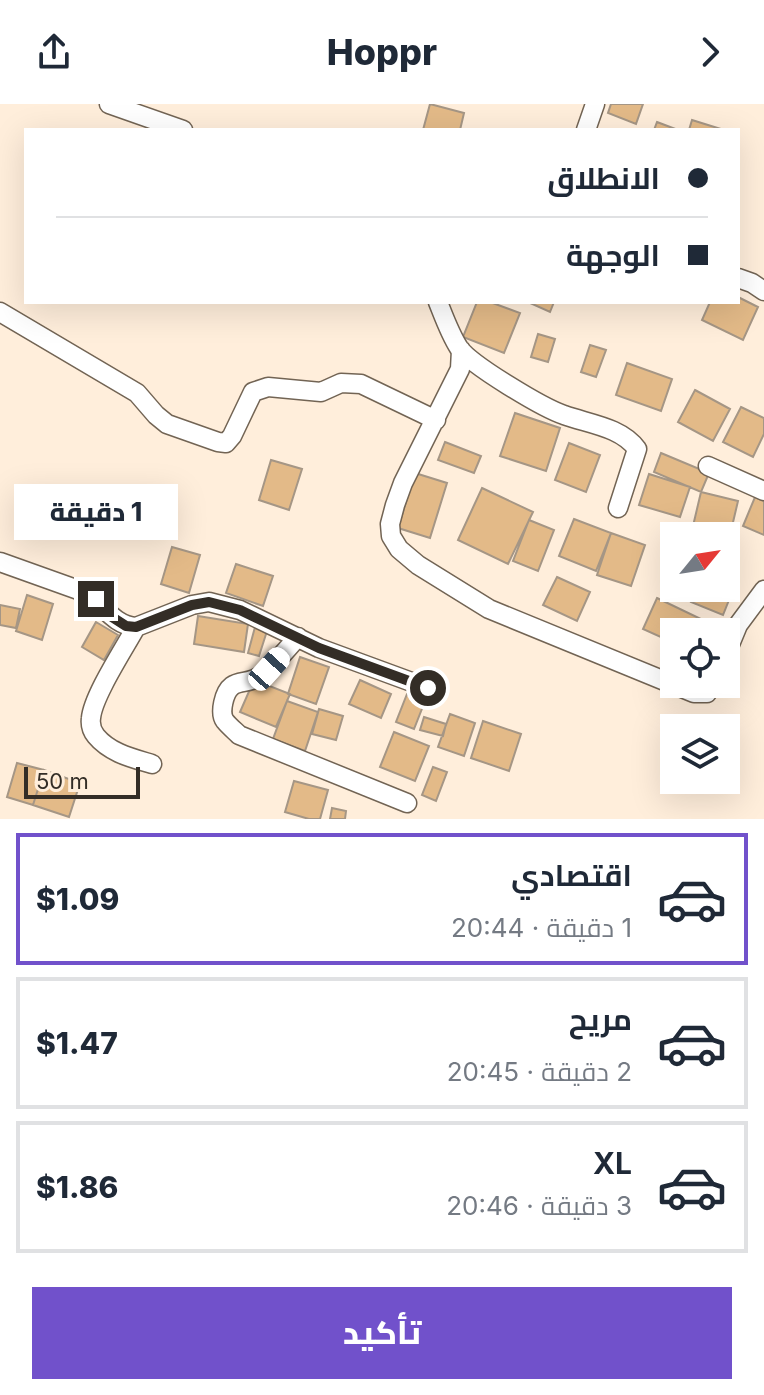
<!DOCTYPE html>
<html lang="ar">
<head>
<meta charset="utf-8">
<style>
	:root { --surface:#fff; --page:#f2f2f3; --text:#1f2937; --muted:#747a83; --line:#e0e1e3; --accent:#7151cb }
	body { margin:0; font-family:Inter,Cairo,sans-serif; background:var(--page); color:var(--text); direction:rtl; height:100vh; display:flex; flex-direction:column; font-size:30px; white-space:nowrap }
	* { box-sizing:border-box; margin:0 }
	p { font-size:26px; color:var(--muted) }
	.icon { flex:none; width:44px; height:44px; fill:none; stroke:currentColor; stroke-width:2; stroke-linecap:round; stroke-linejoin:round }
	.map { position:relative; height:715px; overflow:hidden; direction:ltr }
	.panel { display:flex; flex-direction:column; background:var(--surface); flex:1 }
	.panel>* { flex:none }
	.top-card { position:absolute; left:24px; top:24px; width:716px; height:176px; border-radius:0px; box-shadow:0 8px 32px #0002; direction:rtl; display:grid; align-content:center; height:176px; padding:0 32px; background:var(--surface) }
	.needle { width:52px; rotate:60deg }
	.buttons { position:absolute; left:660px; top:418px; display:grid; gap:16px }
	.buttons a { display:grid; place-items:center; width:80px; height:80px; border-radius:0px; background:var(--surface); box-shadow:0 8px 32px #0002; font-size:40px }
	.scale { position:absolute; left:24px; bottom:20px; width:116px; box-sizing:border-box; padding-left:8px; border:4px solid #332d26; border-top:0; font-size:22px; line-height:28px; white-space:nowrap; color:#332d26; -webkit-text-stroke:6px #ffeedb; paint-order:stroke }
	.end { position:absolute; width:36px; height:36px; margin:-18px; border:10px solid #332d26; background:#fff; box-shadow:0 0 0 4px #fff }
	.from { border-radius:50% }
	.bubble { position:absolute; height:56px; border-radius:0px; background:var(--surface); box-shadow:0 8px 32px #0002; font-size:26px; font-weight:800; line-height:56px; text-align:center; direction:rtl }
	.car { position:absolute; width:24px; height:48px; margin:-24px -12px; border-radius:10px; box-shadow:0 0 6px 2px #0007; background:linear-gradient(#fff 24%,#345 0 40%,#fff 0 76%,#345 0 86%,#fff 0) }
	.top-card b { display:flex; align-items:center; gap:28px; height:76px; font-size:30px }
	.top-card b+b { border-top:2px solid var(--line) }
	.top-card i { width:20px; height:20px; background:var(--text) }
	ul { padding:14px 0 0; list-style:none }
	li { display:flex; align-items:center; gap:24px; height:132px; margin:0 16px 12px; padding:0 16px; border:4px solid var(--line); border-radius:0px }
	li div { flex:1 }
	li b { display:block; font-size:30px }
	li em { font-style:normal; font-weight:800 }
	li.selected { border-color:var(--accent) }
	li>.icon { width:72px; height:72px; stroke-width:1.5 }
	.action { display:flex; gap:16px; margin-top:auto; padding:16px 32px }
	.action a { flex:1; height:92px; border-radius:0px; background:var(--accent); color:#fff; font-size:32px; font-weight:800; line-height:92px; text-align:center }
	header { display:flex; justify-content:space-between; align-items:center; height:104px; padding:0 32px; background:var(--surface); font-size:36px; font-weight:800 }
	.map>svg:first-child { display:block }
	.building { fill:#e3ba88; stroke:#a59685; stroke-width:2 }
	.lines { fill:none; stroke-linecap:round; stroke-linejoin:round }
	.minor-casing { stroke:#726454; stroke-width:21 }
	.minor { stroke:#fff; stroke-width:18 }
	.route { stroke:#332d26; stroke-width:10 }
</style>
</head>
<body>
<header><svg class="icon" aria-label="forward" viewBox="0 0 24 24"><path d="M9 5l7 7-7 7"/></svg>Hoppr<svg class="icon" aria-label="share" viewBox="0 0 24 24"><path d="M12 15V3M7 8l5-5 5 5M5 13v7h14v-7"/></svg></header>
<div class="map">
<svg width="764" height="715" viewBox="0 0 764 715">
	<rect width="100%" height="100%" fill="#ffeedb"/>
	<path class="building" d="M430,0L464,9L460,26H423Z
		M611,0H643L636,20L608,9Z
		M692,16L724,26H689Z
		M657,18L678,26H654Z
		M738,193L758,203L743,236L702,216L710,198H738Z
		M477,198H490L520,209L504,249L463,233Z
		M528,198H554L550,208Z
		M538,230L555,235L548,258L531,253Z
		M590,241L606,246L596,273L581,268Z
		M627,259L672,275L661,307L616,291Z
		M695,286L730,305L713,337L678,318Z
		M741,303L764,314V330L753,353L723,338Z
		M515,309L560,324L546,367L500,352Z
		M445,338L481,352L474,369L438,356Z
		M569,339L600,351L586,388L555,376Z
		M661,349L709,369L701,388L654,368Z
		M271,356L302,365L289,406L259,396Z
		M415,369L447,379L430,434L398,424Z
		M649,370L690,383L680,413L639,401Z
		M482,384L533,408L508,460L458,436Z
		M701,388L738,397L730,431L693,422Z
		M755,393L764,397V431L743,422Z
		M574,415L611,429L596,467L559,452Z
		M529,416L554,426L538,467L513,457Z
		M611,429L645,441L631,482L597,471Z
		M172,443L200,451L189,489L161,480Z
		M236,460L273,472L263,502L226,489Z
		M557,473L590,488L577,517L543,501Z
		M697,484H726L733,486L723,511L691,498Z
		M27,491L53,500L42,536L16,527Z
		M657,494L703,516L698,528H674V539L643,525Z
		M0,501L20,505L16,524L0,521Z
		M198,512L248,520L244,548L194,540Z
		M96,518L118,531L104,556L82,543Z
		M255,523L267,527L259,552L248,549Z
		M300,553L329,563L316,600L288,590Z
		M254,576L290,590L276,623L240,608Z
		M360,576L391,590L381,614L349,600Z
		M407,590L425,597L414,625L396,618Z
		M287,597L318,608L305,647L273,635Z
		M319,605L343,612L336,636L312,630Z
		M450,610L475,619L464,652L438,643Z
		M424,613L446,620L443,632L420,626Z
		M483,617L521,630L509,667L471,654Z
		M394,628L429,642L415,677L380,663Z
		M17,659L44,666L33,701L7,693Z
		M433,663L447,668L436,697L422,691Z
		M44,666L80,679L69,713L33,701Z
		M294,677L328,686L320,715H309L285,708Z
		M332,704L346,707L345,715H330Z"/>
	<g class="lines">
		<defs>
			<path id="minor" d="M109,0L183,26
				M586,26L595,0
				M738,174L752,179L764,187
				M438,198C444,213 450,230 459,244C471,261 543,304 564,311C589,320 621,323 637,345L618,404
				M0,208L137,289L156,311L167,320L218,338L226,339L232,332L253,288L268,283L321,288L341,279L361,280L436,316
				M461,246L460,265L403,379L395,401L390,420L391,432L399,445L418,461L489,505L694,589H707L713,580
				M708,362L764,387
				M0,458L84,488C103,500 113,521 136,523L192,501L209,498L240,506L319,544L428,584
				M136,523C124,545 93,592 91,614C90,621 92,627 96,632C110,649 132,654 152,660
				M298,533C286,546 275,560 262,571C250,580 240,576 232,582C224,588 219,609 225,617C229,622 235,627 239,631L407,699
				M726,550L738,521L764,486"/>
		</defs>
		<use href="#minor" class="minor-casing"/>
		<use href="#minor" class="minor"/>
	</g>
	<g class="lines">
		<path class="route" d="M96,495L112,513L126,522L136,523L192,501L209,498L240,506L319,544L428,584"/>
	</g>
</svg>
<div class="buttons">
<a><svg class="needle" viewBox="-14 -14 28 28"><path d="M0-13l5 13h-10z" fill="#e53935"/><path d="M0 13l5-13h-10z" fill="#747a83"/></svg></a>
<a><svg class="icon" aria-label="locate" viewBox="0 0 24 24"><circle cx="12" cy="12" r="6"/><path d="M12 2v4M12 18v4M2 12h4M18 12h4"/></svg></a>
<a><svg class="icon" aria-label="layers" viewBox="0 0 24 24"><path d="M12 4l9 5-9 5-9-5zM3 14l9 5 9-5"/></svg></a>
</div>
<div class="scale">50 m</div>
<i class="end from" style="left:428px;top:584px"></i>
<i class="end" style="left:96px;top:495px"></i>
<div class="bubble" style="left:14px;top:380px;width:164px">1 دقيقة</div>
<i class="car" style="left:269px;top:565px;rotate:42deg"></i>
<div class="top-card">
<b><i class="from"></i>الانطلاق</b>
<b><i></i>الوجهة</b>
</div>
</div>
<section class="panel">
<ul>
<li class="selected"><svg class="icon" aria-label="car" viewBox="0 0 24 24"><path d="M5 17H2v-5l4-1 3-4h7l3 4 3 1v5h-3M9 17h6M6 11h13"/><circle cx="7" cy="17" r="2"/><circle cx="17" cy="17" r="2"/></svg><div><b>اقتصادي</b><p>1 دقيقة · 20:44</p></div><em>$1.09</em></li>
<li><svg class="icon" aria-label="car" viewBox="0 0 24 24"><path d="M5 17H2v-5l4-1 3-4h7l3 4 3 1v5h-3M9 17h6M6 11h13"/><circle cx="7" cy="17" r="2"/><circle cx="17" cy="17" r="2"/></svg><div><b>مريح</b><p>2 دقيقة · 20:45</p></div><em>$1.47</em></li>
<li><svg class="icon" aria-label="car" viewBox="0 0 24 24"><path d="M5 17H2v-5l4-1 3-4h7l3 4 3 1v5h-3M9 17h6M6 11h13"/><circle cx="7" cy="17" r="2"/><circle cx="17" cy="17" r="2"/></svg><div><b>XL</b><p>3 دقيقة · 20:46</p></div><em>$1.86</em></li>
</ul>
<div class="action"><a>تأكيد</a></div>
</section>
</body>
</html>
